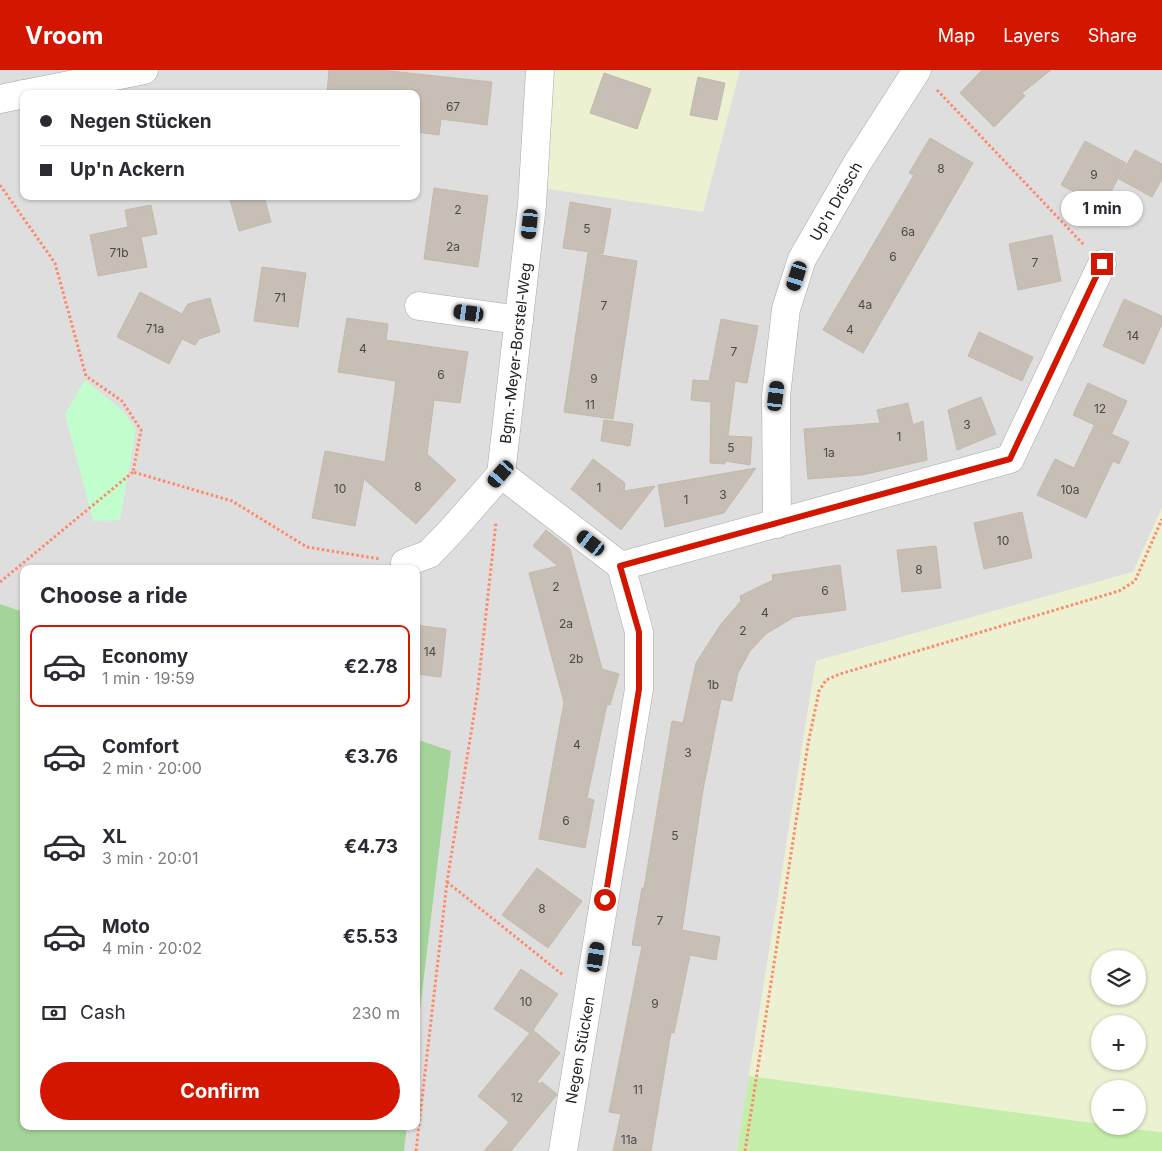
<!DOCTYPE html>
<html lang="en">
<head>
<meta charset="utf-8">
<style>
	:root { --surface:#fff; --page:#f7f7f7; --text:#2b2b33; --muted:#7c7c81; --line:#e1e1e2; --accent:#d21600 }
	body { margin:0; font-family:Inter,sans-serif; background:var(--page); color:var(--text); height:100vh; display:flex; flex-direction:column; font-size:19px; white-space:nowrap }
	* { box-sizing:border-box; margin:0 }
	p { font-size:16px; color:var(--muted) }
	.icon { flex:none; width:28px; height:28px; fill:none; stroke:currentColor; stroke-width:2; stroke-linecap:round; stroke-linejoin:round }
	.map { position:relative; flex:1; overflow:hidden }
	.drawer { position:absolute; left:20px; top:495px; width:400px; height:565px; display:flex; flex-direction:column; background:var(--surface); border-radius:10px; box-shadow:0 1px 4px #0004 }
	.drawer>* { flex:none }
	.guide { position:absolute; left:20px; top:20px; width:400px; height:110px; border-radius:10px; box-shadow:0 1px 4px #0004; display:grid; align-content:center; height:110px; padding:0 20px; background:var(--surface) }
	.tools { position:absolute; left:1091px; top:880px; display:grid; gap:10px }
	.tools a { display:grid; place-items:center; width:55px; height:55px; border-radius:50%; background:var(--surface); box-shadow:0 1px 4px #0004; font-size:25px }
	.end { position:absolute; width:22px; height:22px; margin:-11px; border:6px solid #d21600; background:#fff; box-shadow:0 0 0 2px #fff }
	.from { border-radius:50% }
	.bubble { position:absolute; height:35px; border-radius:18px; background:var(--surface); box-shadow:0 1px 4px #0004; font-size:16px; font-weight:700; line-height:35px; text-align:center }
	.car { position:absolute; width:15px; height:30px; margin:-15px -8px; border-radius:6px; box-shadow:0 0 4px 1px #0007; background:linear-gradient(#222 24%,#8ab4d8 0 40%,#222 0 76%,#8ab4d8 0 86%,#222 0) }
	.guide b { display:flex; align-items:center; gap:18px; height:48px; font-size:19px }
	.guide b+b { border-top:1px solid var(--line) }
	.guide i { width:12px; height:12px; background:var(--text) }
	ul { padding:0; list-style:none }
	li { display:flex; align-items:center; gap:15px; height:82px; margin:0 10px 8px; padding:0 10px; border:2px solid transparent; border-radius:10px }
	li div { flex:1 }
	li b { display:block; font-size:19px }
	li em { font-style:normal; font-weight:700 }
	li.on { border-color:var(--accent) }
	li>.icon { width:45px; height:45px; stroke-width:1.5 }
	h2 { padding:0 20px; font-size:22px; line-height:60px }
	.pay { display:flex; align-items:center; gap:12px; height:55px; padding:0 20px; font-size:19px }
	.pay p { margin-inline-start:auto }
	.primary-button { display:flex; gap:10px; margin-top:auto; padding:10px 20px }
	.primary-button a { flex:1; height:58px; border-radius:30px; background:var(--accent); color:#fff; font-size:20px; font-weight:700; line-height:58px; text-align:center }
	header { display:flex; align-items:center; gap:30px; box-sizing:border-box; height:70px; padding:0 25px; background:var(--accent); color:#fff }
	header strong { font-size:24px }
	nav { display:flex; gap:28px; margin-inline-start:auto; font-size:18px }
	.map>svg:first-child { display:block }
	.residential { fill:#dfdede; fill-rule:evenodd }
	.farmland { fill:#ecf1d1; fill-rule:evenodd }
	.grass { fill:#c5eeaa }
	.forest { fill:#a4d499 }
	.park { fill:#c2fdcd }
	.building { fill:#c7bfb6; stroke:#c5b8a8 }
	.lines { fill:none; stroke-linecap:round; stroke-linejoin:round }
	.minor-casing { stroke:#a8a8a8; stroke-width:29 }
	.path { stroke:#ff896b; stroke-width:3; stroke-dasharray:2.5 2.5; stroke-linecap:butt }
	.minor { stroke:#fff; stroke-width:28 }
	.route { stroke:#d21600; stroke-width:6 }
	.labels { text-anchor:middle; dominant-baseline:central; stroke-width:4.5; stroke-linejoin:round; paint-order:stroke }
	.number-label { font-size:12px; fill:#4a4846 }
	.street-label { font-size:15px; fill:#212121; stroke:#fff }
</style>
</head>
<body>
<header>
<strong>Vroom</strong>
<nav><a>Map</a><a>Layers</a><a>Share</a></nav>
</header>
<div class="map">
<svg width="1162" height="1081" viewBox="0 0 1162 1081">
	<rect width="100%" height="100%" fill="#f2efe7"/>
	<path class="residential" d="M0,0H1162V438L1133,502L816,591L737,1081H404L407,1056H416V974L451,681L416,669V499H24V542L0,534ZM24,24H416V126H24Z"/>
	<path class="farmland" d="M550,0H740L703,142L542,118Z
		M1162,438V1062L1117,1056H1138V1019H1100V1054L749,1006L816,591L1133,502ZM1100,889H1138V926H1100ZM1100,954H1138V991H1100Z"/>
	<path class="grass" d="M749,1006L1100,1054V1056L1162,1062V1081H737Z"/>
	<path class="forest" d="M0,534L24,542V1056H407L404,1081H0Z
		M416,669L451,681L416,974Z"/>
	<path class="park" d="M85,310L123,341L136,359L120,450L93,451L65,344Z"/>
	<path class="building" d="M329,0H380L492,12L487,55L441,49L439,65L416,62V24H327Z
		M982,0H1051L1022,23L1025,26L994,57L960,23Z
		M604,3L651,19L637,59L590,43Z
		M698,7L725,13L717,50L690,45Z
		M930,68L973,93L863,283L823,260L914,105L909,103Z
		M1085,71L1126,93L1103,137L1061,115Z
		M1135,80L1162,94V109L1152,127L1119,109Z
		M434,118L488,126L478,197L424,189Z
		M229,126H264L271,152L239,161Z
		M570,132L611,139L603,184L563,178Z
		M151,135L157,164L141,167L147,197L98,206L90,165L128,157L125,140Z
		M1052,165L1061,211L1018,220L1009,174Z
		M588,183L637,191L613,349L564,342Z
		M262,197L306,203L298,257L254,251Z
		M140,222L182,244L188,234L210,228L220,262L199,269L195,275L182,269L169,294L117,267Z
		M1124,229L1162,246V254L1144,294L1103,276Z
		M347,248L388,254L386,270L468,282L460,333L434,330L427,384L456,410L416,454L364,409L355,456L312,448L325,381L385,392L396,311L338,302Z
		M721,249L758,256L747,313L735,311L728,366L752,367L750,395L725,391V394L710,393L711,332L691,330L693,310L709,311Z
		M979,262L1033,287L1022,311L968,286Z
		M1088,313L1127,331L1112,363L1073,345Z
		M981,327L996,364L957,380L948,340Z
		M908,333L913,355L923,351L927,390L862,405L808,409L804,359L880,353L877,340Z
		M604,350L633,354L630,376L601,371Z
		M1094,356L1129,372L1119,394L1113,391L1086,448L1037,425L1055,389L1074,398Z
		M593,389L625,413L624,421L655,416L621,460L571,419Z
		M756,398L724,443L665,457L658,415Z
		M1022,442L1032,488L984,499L974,453Z
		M546,460L570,479L602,599L619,604L610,635L607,634L587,728L594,730L585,778L539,769L564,632L529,503L558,496L533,476Z
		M936,476L941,518L902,522L897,480Z
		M840,495L846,540L794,547L766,564L750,581L738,603L732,631L721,629L703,720L682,860L720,867L716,890L690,885L674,963L671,962L651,1081H613L621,1044L609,1042L642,876L632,875L642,818H644L672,651L683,653L696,593L721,554L741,531L740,526L773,510L772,505Z
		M416,555L446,559L441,607L416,604Z
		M537,798L582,831L548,878L502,845Z
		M521,899L558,924L533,960L560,983L537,1012L540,1014L542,1012L557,1024L556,1026L511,1081H484L509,1052L478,1026L530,963L494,939Z"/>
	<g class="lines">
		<defs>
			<g id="minor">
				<path d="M25,24L144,0"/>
				<path d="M0,29L24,24"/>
				<path d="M419,236L519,250"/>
				<path d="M501,404L621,496L639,562V619L563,1081"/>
				<path id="s1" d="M777,454L776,326L786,239L802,189L858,92L917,0"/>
				<path id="s2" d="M405,493L429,484L452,460L501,404L532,135L540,0"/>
				<path d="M621,496L1010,389L1102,194"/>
			</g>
		</defs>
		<use href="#minor" class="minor-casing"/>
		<path class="path" d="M937,20L1084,175
			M0,115L55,193L86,306L122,331L141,360L133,402L232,431L307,477L380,489
			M0,512L133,402
			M447,812L563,905
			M416,1081L447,812L477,626L496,452
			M745,1081L808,674L819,621L826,610L840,604L1119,521L1135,511L1162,449"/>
		<use href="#minor" class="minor"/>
	</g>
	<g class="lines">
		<path class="route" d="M605,830L639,619V562L620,496L1010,389L1102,194"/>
	</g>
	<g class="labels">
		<g class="number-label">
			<text x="453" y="36">67</text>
			<text x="941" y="98">8</text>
			<text x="1094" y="104">9</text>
			<text x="458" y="139">2</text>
			<text x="587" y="158">5</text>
			<text x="908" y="161">6a</text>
			<text x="453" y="176">2a</text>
			<text x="119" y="182">71b</text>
			<text x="893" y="186">6</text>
			<text x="1035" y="192">7</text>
			<text x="280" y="227">71</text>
			<text x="865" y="234">4a</text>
			<text x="604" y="235">7</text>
			<text x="155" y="258">71a</text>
			<text x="850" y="259">4</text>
			<text x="1133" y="265">14</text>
			<text x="363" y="278">4</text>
			<text x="734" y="281">7</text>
			<text x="441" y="304">6</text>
			<text x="594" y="308">9</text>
			<text x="590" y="334">11</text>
			<text x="1100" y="338">12</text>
			<text x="967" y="354">3</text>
			<text x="899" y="366">1</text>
			<text x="731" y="377">5</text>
			<text x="829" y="382">1a</text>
			<text x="418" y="416">8</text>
			<text x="599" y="417">1</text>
			<text x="340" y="418">10</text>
			<text x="1070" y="419">10a</text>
			<text x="723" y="424">3</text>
			<text x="686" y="429">1</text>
			<text x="1003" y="470">10</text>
			<text x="919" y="499">8</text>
			<text x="556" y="516">2</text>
			<text x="825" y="520">6</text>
			<text x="765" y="542">4</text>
			<text x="566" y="553">2a</text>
			<text x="743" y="560">2</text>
			<text x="430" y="581">14</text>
			<text x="576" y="588">2b</text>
			<text x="713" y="614">1b</text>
			<text x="577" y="674">4</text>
			<text x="688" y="682">3</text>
			<text x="566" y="750">6</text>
			<text x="675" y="765">5</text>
			<text x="542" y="838">8</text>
			<text x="660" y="850">7</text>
			<text x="526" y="931">10</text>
			<text x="655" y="933">9</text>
			<text x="638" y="1019">11</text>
			<text x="517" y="1027">12</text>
			<text x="629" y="1069">11a</text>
		</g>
		<g class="street-label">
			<text stroke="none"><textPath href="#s1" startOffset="335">Up'n Drösch</textPath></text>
			<text stroke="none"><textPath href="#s2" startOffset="255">Bgm.-Meyer-Borstel-Weg</textPath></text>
			<text transform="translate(580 980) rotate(-80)">Negen Stücken</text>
		</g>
	</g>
</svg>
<div class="tools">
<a><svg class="icon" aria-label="layers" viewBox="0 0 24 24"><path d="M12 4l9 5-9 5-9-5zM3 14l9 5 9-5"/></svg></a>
<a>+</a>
<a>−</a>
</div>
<i class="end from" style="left:605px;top:830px"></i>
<i class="end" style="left:1102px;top:194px"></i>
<div class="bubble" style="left:1061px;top:121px;width:82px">1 min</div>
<i class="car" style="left:530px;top:154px;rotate:186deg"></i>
<i class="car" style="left:797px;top:206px;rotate:198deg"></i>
<i class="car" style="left:469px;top:243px;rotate:278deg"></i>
<i class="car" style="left:776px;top:326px;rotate:7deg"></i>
<i class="car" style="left:501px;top:404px;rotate:221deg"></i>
<i class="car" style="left:591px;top:473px;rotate:308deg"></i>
<i class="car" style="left:596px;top:887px;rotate:9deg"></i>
<div class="guide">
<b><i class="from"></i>Negen Stücken</b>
<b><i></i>Up'n Ackern</b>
</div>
<section class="drawer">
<h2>Choose a ride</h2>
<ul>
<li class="on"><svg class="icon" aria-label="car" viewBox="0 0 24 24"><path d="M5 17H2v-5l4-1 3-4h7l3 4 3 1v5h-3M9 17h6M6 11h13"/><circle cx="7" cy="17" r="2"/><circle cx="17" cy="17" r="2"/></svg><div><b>Economy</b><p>1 min · 19:59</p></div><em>€2.78</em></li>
<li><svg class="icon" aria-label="car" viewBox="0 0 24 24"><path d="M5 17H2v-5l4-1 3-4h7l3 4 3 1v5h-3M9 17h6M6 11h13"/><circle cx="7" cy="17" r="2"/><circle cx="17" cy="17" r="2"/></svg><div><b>Comfort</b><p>2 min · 20:00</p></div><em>€3.76</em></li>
<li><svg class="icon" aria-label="car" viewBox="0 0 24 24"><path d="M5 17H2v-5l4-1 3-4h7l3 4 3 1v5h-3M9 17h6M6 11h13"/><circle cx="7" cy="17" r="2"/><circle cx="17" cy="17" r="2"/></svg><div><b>XL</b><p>3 min · 20:01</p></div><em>€4.73</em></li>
<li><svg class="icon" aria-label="car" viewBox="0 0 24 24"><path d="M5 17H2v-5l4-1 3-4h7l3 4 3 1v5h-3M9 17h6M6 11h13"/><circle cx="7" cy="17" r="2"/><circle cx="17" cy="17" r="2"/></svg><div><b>Moto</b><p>4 min · 20:02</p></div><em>€5.53</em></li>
</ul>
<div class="pay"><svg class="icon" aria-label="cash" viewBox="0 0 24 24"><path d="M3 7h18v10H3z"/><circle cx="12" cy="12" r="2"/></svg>Cash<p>230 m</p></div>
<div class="primary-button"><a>Confirm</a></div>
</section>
</div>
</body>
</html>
